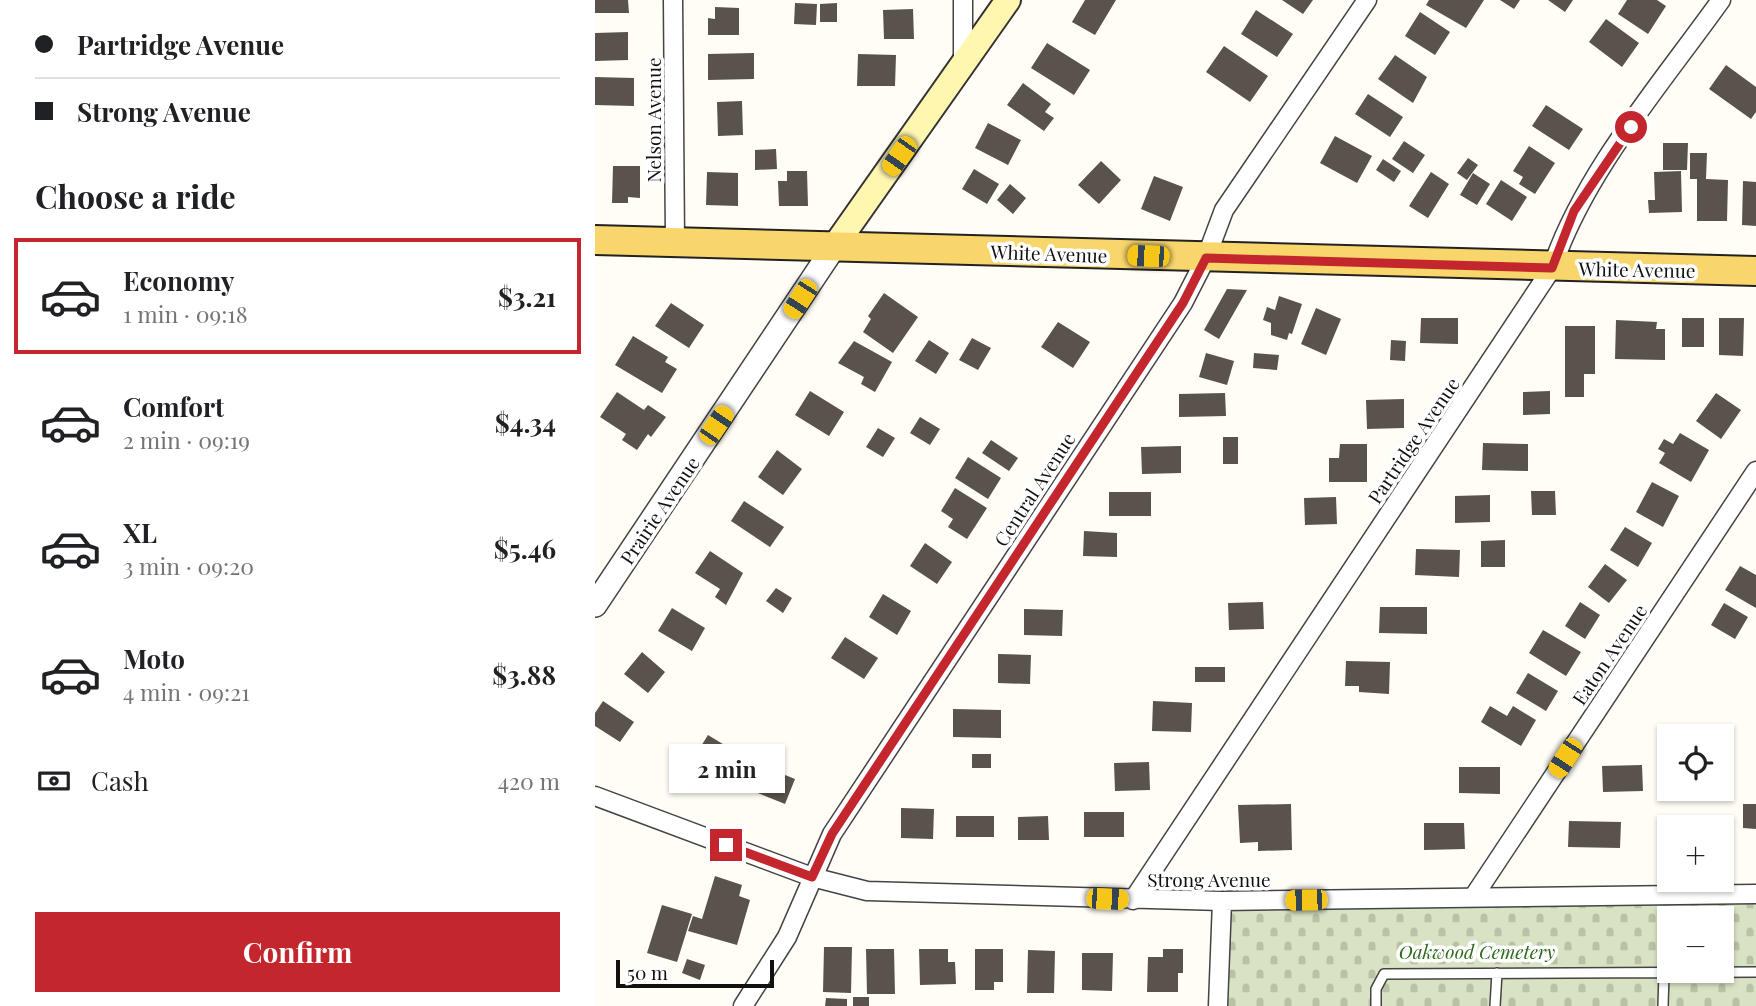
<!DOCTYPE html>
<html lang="en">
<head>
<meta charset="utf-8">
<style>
	:root { --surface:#fff; --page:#f6f6f6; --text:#202124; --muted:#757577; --line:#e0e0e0; --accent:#c4262e }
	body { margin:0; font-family:"Playfair Display",serif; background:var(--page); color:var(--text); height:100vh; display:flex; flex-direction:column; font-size:26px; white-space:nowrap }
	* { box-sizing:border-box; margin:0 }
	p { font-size:23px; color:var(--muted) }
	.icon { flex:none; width:38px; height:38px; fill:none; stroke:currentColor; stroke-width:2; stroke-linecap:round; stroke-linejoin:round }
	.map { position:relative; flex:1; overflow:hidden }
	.panel { display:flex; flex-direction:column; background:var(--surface); width:595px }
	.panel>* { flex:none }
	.hud { display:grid; align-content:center; height:154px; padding:0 35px; background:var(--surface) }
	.controls { position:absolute; left:1062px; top:724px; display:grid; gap:14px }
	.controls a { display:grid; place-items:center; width:77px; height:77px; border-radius:0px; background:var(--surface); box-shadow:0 2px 5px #0004; font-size:35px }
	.scale { position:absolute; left:21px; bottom:18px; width:158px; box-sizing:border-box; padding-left:7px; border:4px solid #111; border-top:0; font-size:19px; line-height:24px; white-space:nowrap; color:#111; -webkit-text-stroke:5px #fff; paint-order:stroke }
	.end { position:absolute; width:32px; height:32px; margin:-16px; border:9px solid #c4262e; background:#fff; box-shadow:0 0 0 4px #fff }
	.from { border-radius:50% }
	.bubble { position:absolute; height:49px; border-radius:0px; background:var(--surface); box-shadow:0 2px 5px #0004; font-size:23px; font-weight:700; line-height:49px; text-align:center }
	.car { position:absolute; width:21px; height:42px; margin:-21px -10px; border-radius:9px; box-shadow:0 0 5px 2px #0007; background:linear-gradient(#f5c518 24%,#345 0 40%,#f5c518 0 76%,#345 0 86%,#f5c518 0) }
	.hud b { display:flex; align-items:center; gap:24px; height:66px; font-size:26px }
	.hud b+b { border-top:2px solid var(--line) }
	.hud i { width:18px; height:18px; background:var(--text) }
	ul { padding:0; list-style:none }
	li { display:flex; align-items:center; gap:21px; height:116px; margin:0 14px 10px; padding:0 21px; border:4px solid transparent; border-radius:0px }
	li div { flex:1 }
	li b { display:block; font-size:26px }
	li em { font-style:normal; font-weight:700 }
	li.selected { border-color:var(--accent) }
	li>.icon { width:63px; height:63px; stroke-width:1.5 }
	h2 { padding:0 35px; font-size:32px; line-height:84px }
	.pay { display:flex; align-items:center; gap:18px; height:77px; padding:0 35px; font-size:26px }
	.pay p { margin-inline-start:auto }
	.button { display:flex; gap:14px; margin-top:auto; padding:14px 35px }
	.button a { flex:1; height:80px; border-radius:0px; background:var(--accent); color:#fff; font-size:28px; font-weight:700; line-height:80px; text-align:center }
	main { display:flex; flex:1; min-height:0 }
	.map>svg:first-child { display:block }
	.cemetery { fill:url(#cemetery-stones); fill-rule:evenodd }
	.building { fill:#5a524d }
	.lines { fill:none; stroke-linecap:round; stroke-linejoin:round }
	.service-casing { stroke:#444; stroke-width:12 }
	.minor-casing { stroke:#444; stroke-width:21 }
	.tertiary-casing { stroke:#444; stroke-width:26 }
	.secondary-casing { stroke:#333; stroke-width:28 }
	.primary-casing { stroke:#222; stroke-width:32 }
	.service { stroke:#fff; stroke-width:9 }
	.minor { stroke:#fff; stroke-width:18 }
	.tertiary { stroke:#fff; stroke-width:23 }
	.secondary { stroke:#fff6b0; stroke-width:24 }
	.primary { stroke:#f9d66b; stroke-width:28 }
	.route { stroke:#c4262e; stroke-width:9 }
	.labels { text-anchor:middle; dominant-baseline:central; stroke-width:7; stroke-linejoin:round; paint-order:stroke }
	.street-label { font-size:19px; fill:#111; stroke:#fff }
	.park-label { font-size:19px; font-style:italic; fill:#2f6b1f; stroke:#fff }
</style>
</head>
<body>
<main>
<section class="panel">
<div class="hud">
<b><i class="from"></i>Partridge Avenue</b>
<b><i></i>Strong Avenue</b>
</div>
<h2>Choose a ride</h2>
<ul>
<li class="selected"><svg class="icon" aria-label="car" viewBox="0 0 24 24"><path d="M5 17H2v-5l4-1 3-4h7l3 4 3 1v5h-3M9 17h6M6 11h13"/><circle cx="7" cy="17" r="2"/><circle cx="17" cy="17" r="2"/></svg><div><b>Economy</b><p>1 min · 09:18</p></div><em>$3.21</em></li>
<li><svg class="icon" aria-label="car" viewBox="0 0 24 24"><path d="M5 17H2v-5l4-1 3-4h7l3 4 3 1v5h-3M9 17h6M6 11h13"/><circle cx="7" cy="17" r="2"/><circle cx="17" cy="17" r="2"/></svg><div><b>Comfort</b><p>2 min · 09:19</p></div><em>$4.34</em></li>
<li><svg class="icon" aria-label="car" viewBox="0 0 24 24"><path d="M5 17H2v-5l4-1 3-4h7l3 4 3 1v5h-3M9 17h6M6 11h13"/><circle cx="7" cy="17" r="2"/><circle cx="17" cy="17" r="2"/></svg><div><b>XL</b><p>3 min · 09:20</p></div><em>$5.46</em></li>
<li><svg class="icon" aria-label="car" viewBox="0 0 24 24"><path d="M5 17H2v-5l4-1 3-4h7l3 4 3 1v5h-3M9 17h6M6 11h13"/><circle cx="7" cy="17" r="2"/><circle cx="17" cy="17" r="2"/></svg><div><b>Moto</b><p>4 min · 09:21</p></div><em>$3.88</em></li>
</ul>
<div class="pay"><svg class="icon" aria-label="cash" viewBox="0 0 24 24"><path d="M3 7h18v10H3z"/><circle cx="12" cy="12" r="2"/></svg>Cash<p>420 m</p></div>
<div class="button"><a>Confirm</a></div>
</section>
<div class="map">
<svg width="1161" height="1006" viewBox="0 0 1161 1006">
	<defs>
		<pattern id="cemetery-stones" width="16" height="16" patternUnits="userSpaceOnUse" patternTransform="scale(1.75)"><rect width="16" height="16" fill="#d9e3c4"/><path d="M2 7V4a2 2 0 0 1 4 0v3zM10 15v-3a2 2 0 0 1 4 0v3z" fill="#b9c2a7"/></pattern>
	</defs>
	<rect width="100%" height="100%" fill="#fffdf5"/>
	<path class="cemetery" d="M1161,894V1006H626L627,901ZM1074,919H1127V971H1074Z"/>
	<path class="building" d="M0,0H33L34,13H0Z
		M490,0H521L500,35L477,22Z
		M687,0H718L708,14Z
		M834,0H889L871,28L831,5Z
		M905,0H925L919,9Z
		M953,0H978L970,12Z
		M1032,0H1062L1071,6L1053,34L1023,14Z
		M200,3L222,4L221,25L199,24Z
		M242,3V22H225V4Z
		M120,7L144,8V35H113V18L120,19Z
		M318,9L319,39H289L288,10Z
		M661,10L698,34L682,57L646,34Z
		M825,12L855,32L840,55L810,36Z
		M1011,19L1044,43L1027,67L994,42Z
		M33,32V60L0,61V33Z
		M452,43L495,70L479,95L436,68Z
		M629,46L673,76L655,102L611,72Z
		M159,53V79L113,80V54Z
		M263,54L301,55L300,86H262Z
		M800,55L832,77L818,103L783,79Z
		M1131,65L1161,87V112L1156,119L1114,89Z
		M0,77L39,78V106L0,105Z
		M428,83L456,104L450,112L459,118L449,131L412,105Z
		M773,94L808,117L795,137L760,114Z
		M147,101L148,135L123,136L122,102Z
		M951,105L988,129L974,150L937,126Z
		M393,123L426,140L413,165L380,148Z
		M740,136L777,156L762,183L725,163Z
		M809,141L830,155L818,173L797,159Z
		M1068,143H1093L1092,170H1068Z
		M934,146L960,163L940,194L924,184L928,177L918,171Z
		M181,149L182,169L160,170V150Z
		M1095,153H1112L1111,179L1133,180L1132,221H1102V179H1095Z
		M873,158L883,165L872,180L862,173Z
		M788,159L806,171L799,182L781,170Z
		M506,161L526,180L504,204L483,185Z
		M18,166H45V198L33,197V203H17Z
		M379,169L404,184L392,204L367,189Z
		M192,171H212L213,206H184L183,181H192Z
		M1086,171L1087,212L1054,213L1053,200H1060L1059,172Z
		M112,172L143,173V206L111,205Z
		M836,172L854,184L833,218L814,206Z
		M878,173L895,184L882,205L865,195Z
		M559,176L588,187L575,221L546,209Z
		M906,180L932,197L917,221L891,204Z
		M1148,181L1161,182V226L1147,225Z
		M415,184L431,198L418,214L402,200Z
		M632,289L652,290L624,339L609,330Z
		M289,293L323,317L298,353L268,332L276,319L273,316Z
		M684,296L707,304L697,334L694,333L692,340L676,335V323L668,320L672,307L680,310Z
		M76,303L109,325L94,348L60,326Z
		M721,308L746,319L731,355L706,344Z
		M826,318H863V344L825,343Z
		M1087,318H1109V347H1087Z
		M1124,318H1149L1148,356L1124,355Z
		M1021,320L1062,322L1061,329H1070V360L1020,359Z
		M463,322L495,342L478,368L446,347Z
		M970,326H1000V374H989V397H970Z
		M38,336L73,357L70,362L82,369L67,393L20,365Z
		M377,338L396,348L383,370L364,360Z
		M334,340L354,353L341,374L320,361Z
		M796,340L811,341L810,361L795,360Z
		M259,341L297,362L280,392L266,384L269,377L243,363Z
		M611,353L639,361L632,385L604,377Z
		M659,353L684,355L682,370L658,368Z
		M215,391L249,412L234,436L200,415Z
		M955,391V414L928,415V392Z
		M22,392L49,410L53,405L71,417L56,437L53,434L42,450L27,440L31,434L5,417Z
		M630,393L631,416L584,417V394Z
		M1121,393L1146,410L1126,439L1101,421Z
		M809,399V428L772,429L771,400Z
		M325,417L345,429L335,445L315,433Z
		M283,428L300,438L288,457L271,447Z
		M1085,433L1114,450L1096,482L1064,463L1070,453L1063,449L1069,439L1078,444Z
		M628,437H643V464H628Z
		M396,440L423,458L414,471L387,453Z
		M888,443L933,444V471L887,470Z
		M745,444H772V482H734V458H744Z
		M586,446V473L547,474L546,447Z
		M182,450L207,469L188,495L163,477Z
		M373,457L406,478L393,499L360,478Z
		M1057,482L1084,496L1068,527L1041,512Z
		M360,488L392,508L372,539L353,527L358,519L346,511Z
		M936,491H960L961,515H937Z
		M514,492H556V516H514Z
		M895,495V522L860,523V496Z
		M741,497L742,524L710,525L709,498Z
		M149,501L189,527L175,547L136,521Z
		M1030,527L1057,543L1043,567L1015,550Z
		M489,531L522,533V557L488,556Z
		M910,540V567H886V541Z
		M330,543L357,562L342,584L315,566Z
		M821,549L865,550L864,577L820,575Z
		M115,551L148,573L131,605L120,597L125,589L100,573Z
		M1010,564L1032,580L1014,603L993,587Z
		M1145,566L1161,575V608L1130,590Z
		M181,588L197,598L188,613L171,601Z
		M288,594L316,611L302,635L274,617Z
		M668,602L669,629L634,630L633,603Z
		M985,602L1005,615L990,639L970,626Z
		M1129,603L1153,617L1140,639L1116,625Z
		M785,607H832V634L784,633Z
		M77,608L110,628L97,651L63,631Z
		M429,609L468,610L467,636L429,635Z
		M948,630L986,652L971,676L934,653Z
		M250,637L283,658L269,679L236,658Z
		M47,652L70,672L53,693L29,674Z
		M403,654L436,655L435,684L403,683Z
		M751,661L795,662L794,694L764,692V686H750Z
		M600,667H630V682H600Z
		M933,673L963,691L951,711L921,693Z
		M8,701L39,722L25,742L0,726V713Z
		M558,701L597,703L596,732L557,731Z
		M895,706L912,716L918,706L941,720L926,746L886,722Z
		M358,709L406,710V738L358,737Z
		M113,735L136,749L116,781L93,767Z
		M377,754H396V768H377Z
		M153,760L200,779L190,804L143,785Z
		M554,762L555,790L520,791L519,763Z
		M1047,765L1048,791L1008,792L1007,766Z
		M864,767H905V794L864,793Z
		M696,804L697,850L663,851V842L645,843L643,805Z
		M1148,804H1161V829L1148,828Z
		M306,808L339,809L338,839L306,838Z
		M489,812H529V837H489Z
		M361,816H399V837H361Z
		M453,816L454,840H423V817Z
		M974,821L1026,822L1025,848L973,847Z
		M829,823H869L870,849L829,850Z
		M120,876L147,885L144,896L155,900L142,945L93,931L98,916L107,919Z
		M67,905L97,914L82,962L52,953Z
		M229,947H257L256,993L228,992Z
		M271,949H299L300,994H272Z
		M324,949H353V962H360L361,984L325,985Z
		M380,949H408V982H399V990H380Z
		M568,949H588V973H583V992H552L553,957H568Z
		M433,950L460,951L459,993H432Z
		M487,953H518L517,991L487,990Z
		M92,959L110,965L105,980L87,973Z
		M258,997H274V1006H258Z
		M231,998L252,999V1006H230Z"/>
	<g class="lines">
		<defs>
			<path id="service" d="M781,1006V989L789,974L1161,972
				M900,1006L902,973
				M1068,1006L1069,974"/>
			<path id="minor" d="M78,0L80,240
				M368,0V66
				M0,796L217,877L272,891L627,901L1161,894
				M879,896L1161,471
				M538,900L957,268C989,172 1067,83 1126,0
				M148,1006L192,937L237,834L588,303L611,258L629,210L772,0
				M623,1006L627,901"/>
			<path id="tertiary" d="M0,605L239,247"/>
			<path id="secondary" d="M239,247L413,0"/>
			<path id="primary" d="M0,240L1161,271"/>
		</defs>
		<use href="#service" class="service-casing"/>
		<use href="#minor" class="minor-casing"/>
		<use href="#tertiary" class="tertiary-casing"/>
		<use href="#secondary" class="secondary-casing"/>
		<use href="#primary" class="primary-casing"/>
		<use href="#service" class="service"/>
		<use href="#minor" class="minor"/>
		<use href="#tertiary" class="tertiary"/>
		<use href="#secondary" class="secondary"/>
		<use href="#primary" class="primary"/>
	</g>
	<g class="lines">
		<path class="route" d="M131,845L217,877L237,834L588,303L611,258L957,268L979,211L1036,127"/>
	</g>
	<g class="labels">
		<g class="street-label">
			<text transform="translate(58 120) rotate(-90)">Nelson Avenue</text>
			<text transform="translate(454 253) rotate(2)">White Avenue</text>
			<text transform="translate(1042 269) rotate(1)">White Avenue</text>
			<text transform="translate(818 440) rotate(-56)">Partridge Avenue</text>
			<text transform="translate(439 489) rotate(-57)">Central Avenue</text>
			<text transform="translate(64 510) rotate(-56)">Prairie Avenue</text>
			<text transform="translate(1014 654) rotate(-56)">Eaton Avenue</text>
			<text x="614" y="879">Strong Avenue</text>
		</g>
		<g class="park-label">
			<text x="882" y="951">Oakwood Cemetery</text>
		</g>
	</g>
</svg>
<div class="controls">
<a><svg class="icon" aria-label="locate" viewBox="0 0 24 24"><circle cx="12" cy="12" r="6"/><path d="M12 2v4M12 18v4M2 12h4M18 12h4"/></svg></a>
<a>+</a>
<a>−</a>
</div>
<div class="scale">50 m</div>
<i class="end from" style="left:1036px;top:127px"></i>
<i class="end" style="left:131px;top:845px"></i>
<div class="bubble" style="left:74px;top:744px;width:116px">2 min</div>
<i class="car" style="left:304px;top:156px;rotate:215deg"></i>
<i class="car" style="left:553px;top:256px;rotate:272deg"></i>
<i class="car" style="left:205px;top:299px;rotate:213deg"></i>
<i class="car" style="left:121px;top:425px;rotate:34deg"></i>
<i class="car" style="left:970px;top:758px;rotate:213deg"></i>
<i class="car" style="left:512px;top:899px;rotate:92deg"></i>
<i class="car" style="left:711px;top:900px;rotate:269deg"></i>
</div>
</main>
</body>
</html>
